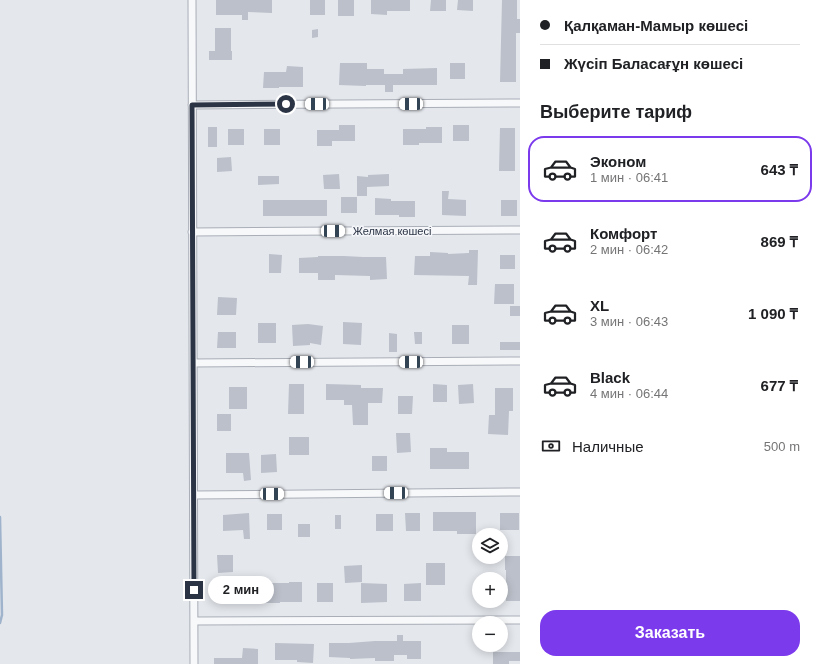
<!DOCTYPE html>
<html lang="ru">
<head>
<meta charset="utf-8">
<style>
	:root { --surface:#fff; --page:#f2f2f2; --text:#202124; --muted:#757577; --line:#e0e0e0; --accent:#7c3aed }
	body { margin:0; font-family:Helvetica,sans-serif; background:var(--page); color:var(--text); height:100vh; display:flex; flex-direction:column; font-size:15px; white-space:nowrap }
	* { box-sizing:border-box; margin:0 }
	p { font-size:13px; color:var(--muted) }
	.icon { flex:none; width:22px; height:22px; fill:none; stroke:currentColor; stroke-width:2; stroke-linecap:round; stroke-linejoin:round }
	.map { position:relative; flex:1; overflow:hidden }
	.side { display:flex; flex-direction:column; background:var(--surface); width:300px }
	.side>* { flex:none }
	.hud { display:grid; align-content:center; height:88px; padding:0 20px; background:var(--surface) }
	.buttons { position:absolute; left:472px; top:528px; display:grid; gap:8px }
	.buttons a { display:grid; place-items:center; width:36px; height:36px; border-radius:50%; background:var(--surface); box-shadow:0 2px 10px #0003; font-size:20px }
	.end { position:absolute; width:18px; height:18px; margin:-9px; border:5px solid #2b3445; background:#fff; box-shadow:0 0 0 2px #fff }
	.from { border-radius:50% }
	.bubble { position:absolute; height:28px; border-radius:14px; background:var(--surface); box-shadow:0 2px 10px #0003; font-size:13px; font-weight:700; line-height:28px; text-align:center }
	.car { position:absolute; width:12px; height:24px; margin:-12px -6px; border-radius:5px; box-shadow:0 0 3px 1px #0007; background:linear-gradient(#fff 24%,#345 0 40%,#fff 0 76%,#345 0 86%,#fff 0) }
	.hud b { display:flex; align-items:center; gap:14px; height:38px; font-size:15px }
	.hud b+b { border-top:1px solid var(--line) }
	.hud i { width:10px; height:10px; background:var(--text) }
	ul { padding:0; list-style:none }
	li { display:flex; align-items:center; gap:12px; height:66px; margin:0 8px 6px; padding:0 12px; border:2px solid transparent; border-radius:16px }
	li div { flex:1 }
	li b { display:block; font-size:15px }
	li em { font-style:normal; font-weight:700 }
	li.on { border-color:var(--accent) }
	li>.icon { width:36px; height:36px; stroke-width:1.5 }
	h2 { padding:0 20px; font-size:18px; line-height:48px }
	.pay { display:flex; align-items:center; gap:10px; height:44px; padding:0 20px; font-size:15px }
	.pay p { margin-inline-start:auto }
	.cta { display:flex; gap:8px; margin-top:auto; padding:8px 20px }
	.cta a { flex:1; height:46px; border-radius:16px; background:var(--accent); color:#fff; font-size:16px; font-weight:700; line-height:46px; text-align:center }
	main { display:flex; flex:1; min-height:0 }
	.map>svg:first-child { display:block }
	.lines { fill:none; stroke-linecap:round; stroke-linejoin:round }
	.stream { stroke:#9fb4cc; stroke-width:2.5 }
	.building { fill:#bbc0ca }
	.minor-casing { stroke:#a9aeb7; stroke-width:9 }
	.minor { stroke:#f7f8fa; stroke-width:7 }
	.route { stroke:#2b3445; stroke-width:5 }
	.labels { text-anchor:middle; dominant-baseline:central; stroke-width:3; stroke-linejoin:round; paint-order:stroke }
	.street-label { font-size:11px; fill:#2b3445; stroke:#f4f6f9 }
</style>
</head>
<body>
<main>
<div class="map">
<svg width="520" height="664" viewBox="0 0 520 664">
	<rect width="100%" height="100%" fill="#e4e7ec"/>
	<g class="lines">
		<path class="stream" d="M0,517L2,615L0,623"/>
	</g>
	<path class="building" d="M216,0H272V13L248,12V20H242V15H216Z
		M310,0H325V15H310Z
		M338,0H354V16H338Z
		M371,0H410V11H387V15L371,14Z
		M431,0H446V11H430Z
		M458,0H473V11L457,10Z
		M502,0H517V19H520V33H516V82H500Z
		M215,28H231V51H232V60H209V51H215Z
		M318,29V37L312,38V30Z
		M340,63H367V69H384V74H403V69L437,68V85H393V92H385V85H366V86L339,85Z
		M450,63H465V79H450Z
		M287,66L303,67V87H279V88H263L264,72H286Z
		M339,125H355V141H332V146H317V130H339Z
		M453,125H469V141H453Z
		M208,127H217V147H208Z
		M426,127H442V143H419V145H403V129H426Z
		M500,128H515V171H499Z
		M228,129H244V145H228Z
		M264,129H280V145H264Z
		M231,157L232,171L217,172V158Z
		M339,174L340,189H324L323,175Z
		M389,174V186L367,187V196H357V176L368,177V175Z
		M258,176H279V184L258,185Z
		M442,191H449L448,199L466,200V216L442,215Z
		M341,197H357V213H341Z
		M375,198L391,199V201H415V217H399V215H375Z
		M263,200H327V216H263Z
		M501,200H517V216H501Z
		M469,250H478L477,285H468L469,276L414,275L415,256H430V252L448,253V254L469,253Z
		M269,254L282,255L281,273H269Z
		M500,255H515V269H500Z
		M318,256H344L363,257H386L387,279L370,280V276L335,275V280H318V273H299V258L318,257Z
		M495,284H514V304H494Z
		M218,297L237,298L236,315H217Z
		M510,306H520V316H510Z
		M343,322L362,323L361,345L343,344Z
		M258,323H276V343H258Z
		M308,324L323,326L321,345L310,343V345L293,346L292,325Z
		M452,325H469V344H452Z
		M218,332H236V348H217Z
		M414,332H422V344H415Z
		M389,333L397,334V352H389Z
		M500,342H520V350H500Z
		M289,384H304V414H288Z
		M326,384L361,385V388H383L382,403H368V425H353L352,405H344V400H326Z
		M433,384L447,385V402H433Z
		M473,384L474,403L459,404L458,385Z
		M229,387H247V409H229Z
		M495,388H513V411H509L508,435L488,434L489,415H495Z
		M398,396H413L412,414H398Z
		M217,414H231V431H217Z
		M396,433H410L411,452L397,453Z
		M289,437H309V455H289Z
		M430,448H447V452H469V469H430Z
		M226,453H249L251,480L244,481L243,473H226Z
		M276,454L277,472L261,473V455Z
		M372,456H387V471H372Z
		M433,512H476V534H457V531H433Z
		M249,513L250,539H244L243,530L223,531V515Z
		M405,513H420V531H406Z
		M500,513H519V530H500Z
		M267,514H282V530H267Z
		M376,514H393V531H376Z
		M335,515H341V529H335Z
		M298,524H310V537H298Z
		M217,555H233V572L218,573Z
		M505,556H520V601H506V570H505Z
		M426,563H445V585H426Z
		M362,565V582L345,583L344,566Z
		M231,577H248V595H231Z
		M289,582H302V602H280V603H260V583H289Z
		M317,583H333V602H317Z
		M361,583L387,584V602L361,603Z
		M421,583V601H404V584Z
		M397,635H403V641H421V659H407V655H394V661H375V658L350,659V658L329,657V643H349L375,641H397Z
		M275,643L314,644L313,663L297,662V660H275Z
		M243,648L258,649V664H214V658H242Z
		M493,652H520V661H509V664H493Z"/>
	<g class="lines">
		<defs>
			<path id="minor" d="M192,0L194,664
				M192,105L520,103
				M192,232L520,230
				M193,363L520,361
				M194,495L520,492
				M194,621L520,620"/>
		</defs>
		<use href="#minor" class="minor-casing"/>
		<use href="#minor" class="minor"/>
	</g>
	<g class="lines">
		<path class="route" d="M194,590L192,105L286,104"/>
	</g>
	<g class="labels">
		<g class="street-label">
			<text x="392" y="231">Желмая көшесі</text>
		</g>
	</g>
</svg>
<div class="buttons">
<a><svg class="icon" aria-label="layers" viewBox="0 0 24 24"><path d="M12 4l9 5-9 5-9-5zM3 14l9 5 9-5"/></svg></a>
<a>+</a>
<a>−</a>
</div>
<i class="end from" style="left:286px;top:104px"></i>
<i class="end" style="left:194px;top:590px"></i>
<div class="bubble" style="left:208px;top:576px;width:66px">2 мин</div>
<i class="car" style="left:317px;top:104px;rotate:270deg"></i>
<i class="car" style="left:411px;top:104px;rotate:270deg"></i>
<i class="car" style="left:333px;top:231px;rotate:90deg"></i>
<i class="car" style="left:302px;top:362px;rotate:270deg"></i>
<i class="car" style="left:411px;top:362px;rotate:270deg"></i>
<i class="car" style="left:396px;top:493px;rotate:270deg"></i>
<i class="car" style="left:272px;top:494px;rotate:90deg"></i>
</div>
<section class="side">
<div class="hud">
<b><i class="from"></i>Қалқаман-Мамыр көшесі</b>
<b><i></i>Жүсіп Баласағұн көшесі</b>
</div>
<h2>Выберите тариф</h2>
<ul>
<li class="on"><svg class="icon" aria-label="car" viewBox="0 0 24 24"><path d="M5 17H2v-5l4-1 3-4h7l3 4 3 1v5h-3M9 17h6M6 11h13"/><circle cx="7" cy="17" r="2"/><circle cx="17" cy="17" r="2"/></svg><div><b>Эконом</b><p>1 мин · 06:41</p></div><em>643 ₸</em></li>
<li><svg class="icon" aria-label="car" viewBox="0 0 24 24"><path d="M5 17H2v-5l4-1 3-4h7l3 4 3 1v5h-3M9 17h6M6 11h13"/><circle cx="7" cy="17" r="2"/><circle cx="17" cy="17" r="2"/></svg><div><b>Комфорт</b><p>2 мин · 06:42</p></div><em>869 ₸</em></li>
<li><svg class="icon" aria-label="car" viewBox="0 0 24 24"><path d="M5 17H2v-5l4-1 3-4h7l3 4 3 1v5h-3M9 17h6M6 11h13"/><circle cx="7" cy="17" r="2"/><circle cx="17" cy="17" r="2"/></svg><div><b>XL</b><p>3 мин · 06:43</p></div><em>1 090 ₸</em></li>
<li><svg class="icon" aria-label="car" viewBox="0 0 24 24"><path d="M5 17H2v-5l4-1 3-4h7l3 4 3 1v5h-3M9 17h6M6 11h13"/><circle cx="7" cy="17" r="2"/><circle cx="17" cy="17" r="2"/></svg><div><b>Black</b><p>4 мин · 06:44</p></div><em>677 ₸</em></li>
</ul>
<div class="pay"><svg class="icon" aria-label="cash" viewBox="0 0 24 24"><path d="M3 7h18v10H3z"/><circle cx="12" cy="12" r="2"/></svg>Наличные<p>500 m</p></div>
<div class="cta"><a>Заказать</a></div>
</section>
</main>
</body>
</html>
